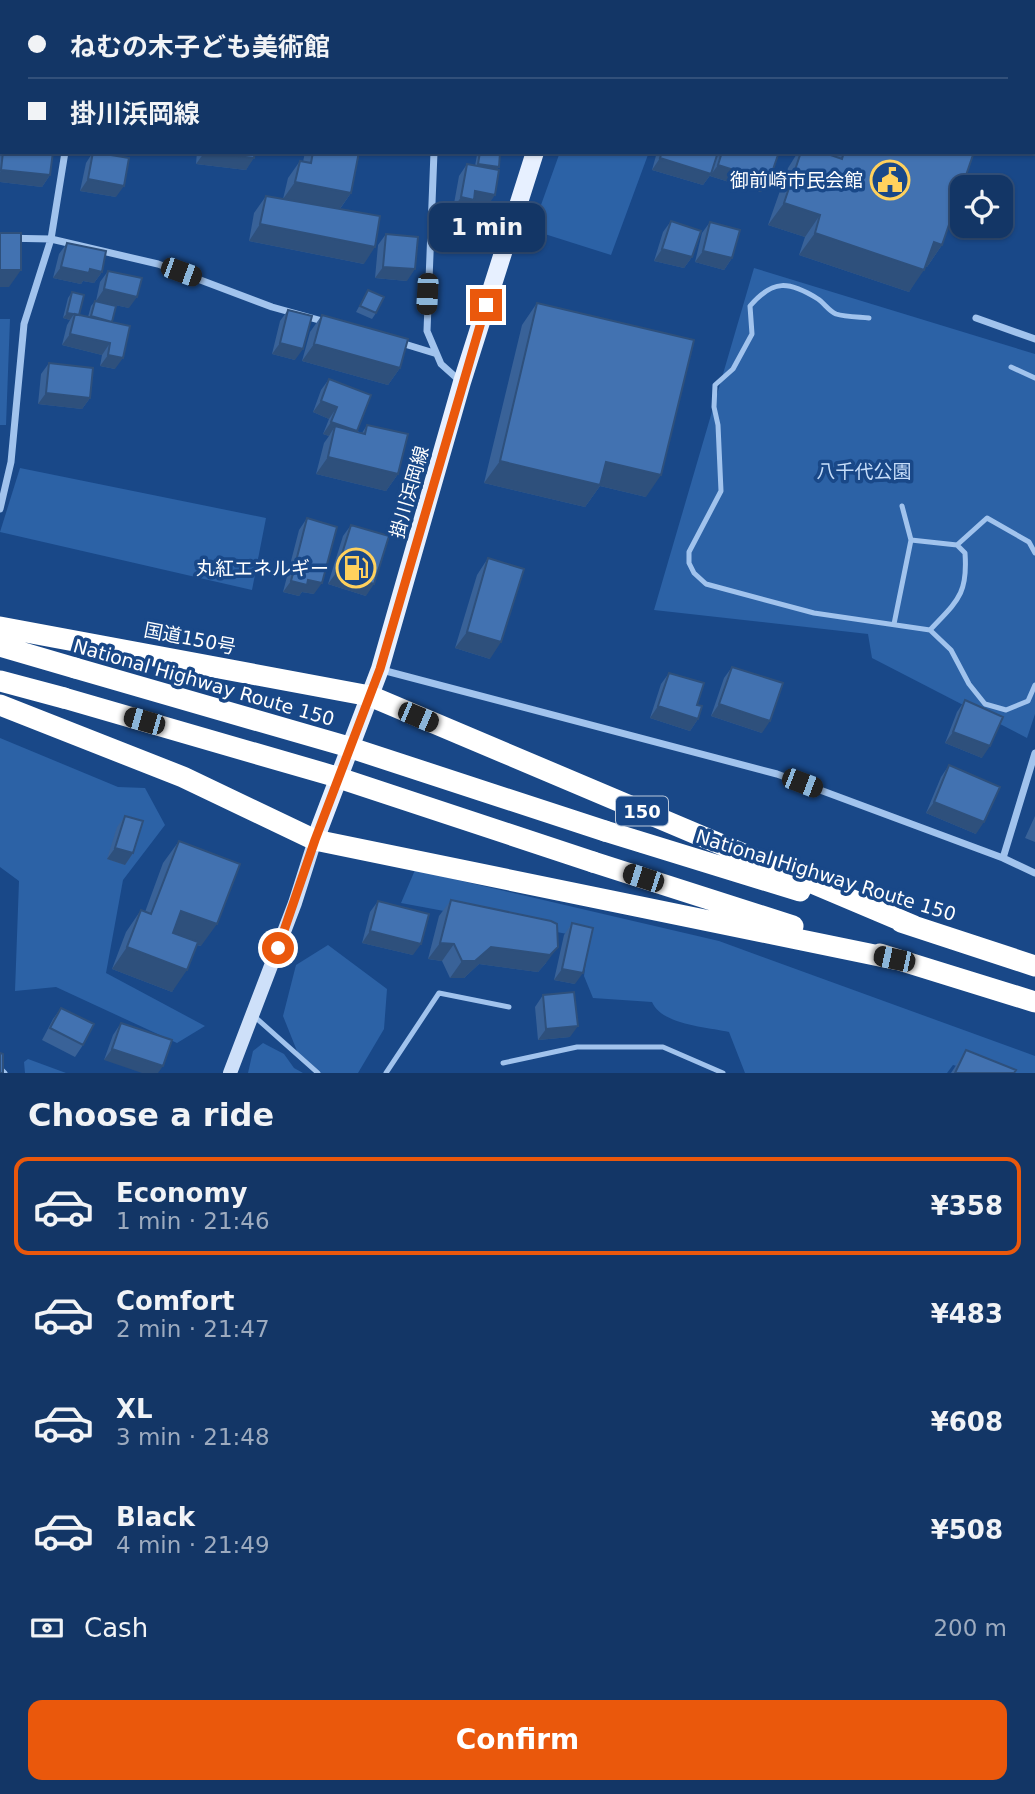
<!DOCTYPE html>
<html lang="en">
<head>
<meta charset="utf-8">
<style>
	:root { --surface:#133666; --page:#20416f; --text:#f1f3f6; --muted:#9dabbf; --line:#32507a; --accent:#ea580c }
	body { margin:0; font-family:"DejaVu Sans","Noto Sans JP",sans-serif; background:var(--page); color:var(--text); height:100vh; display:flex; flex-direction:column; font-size:26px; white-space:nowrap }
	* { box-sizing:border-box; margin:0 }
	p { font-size:23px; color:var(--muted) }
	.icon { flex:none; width:38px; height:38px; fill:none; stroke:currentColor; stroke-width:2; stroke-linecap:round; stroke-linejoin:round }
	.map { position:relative; height:1073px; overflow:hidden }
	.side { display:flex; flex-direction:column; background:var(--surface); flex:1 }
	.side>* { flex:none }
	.hud { position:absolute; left:0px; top:0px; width:1036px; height:154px; box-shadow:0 2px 5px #0004,0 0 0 2px var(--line); display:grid; align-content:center; height:154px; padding:0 28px; background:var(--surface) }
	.controls { position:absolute; left:950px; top:175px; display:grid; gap:14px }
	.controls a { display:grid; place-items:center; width:63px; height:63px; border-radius:14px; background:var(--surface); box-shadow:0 2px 5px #0004,0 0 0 2px var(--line); font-size:35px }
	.end { position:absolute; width:32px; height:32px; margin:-16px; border:9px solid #ea580c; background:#fff; box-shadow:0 0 0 4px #fff }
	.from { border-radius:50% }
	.bubble { position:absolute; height:49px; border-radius:14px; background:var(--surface); box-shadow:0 2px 5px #0004,0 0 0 2px var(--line); font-size:23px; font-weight:800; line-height:49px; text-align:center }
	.car { position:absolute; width:21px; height:42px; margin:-21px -10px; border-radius:9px; box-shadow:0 0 5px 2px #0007; background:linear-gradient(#222 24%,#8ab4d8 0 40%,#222 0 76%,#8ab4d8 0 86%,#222 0) }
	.hud b { display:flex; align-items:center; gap:24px; height:66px; font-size:26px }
	.hud b+b { border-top:2px solid var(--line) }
	.hud i { width:18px; height:18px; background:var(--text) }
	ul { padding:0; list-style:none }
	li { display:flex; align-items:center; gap:21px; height:98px; margin:0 14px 10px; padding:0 14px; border:4px solid transparent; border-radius:14px }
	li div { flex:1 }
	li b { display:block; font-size:26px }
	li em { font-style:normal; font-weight:800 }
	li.selected { border-color:var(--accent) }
	li>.icon { width:63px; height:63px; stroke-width:1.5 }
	h2 { padding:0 28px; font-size:32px; line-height:84px }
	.pay { display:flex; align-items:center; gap:18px; height:77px; padding:0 28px; font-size:26px }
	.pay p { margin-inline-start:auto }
	.button { display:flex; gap:14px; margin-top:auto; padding:14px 28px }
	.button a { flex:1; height:80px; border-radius:14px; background:var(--accent); color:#fff; font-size:28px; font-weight:800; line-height:80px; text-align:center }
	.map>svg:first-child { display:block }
	.green { fill:#2c62a6 }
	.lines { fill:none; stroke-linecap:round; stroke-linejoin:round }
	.lane { stroke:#a1c3ed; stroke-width:5 }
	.street { stroke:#a1c3ed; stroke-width:7 }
	.secondary { stroke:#cee0f9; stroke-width:14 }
	.primary { stroke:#e7f0ff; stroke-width:18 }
	.highway { stroke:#fff; stroke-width:21 }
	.highway-bridge { stroke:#fff; stroke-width:21 }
	.wall { fill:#396298 }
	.shaded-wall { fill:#2e507c }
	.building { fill:#4272b1; stroke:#2e507c; stroke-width:2 }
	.route { stroke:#ea580c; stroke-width:9 }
	.labels { text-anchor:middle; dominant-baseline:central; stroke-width:7; stroke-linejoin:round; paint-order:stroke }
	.shield { fill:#194888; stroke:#bac8db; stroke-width:2 }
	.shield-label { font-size:18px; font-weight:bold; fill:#fff }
	.poi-label { font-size:19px; fill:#fff; stroke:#194888; text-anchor:end }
	.park-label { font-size:19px; fill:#c6ddf9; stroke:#194888 }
	.street-label { font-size:19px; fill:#fff; stroke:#194888 }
</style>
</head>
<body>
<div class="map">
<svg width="1035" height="1073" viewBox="0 0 1035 1073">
	<rect width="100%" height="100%" fill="#194888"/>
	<path class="green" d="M560,152H649L611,255L532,230Z
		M754,268L1035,354V714L1027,738L872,658L868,634L654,610Z
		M0,319H10L6,425H0Z
		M20,468L266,518L252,590L0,532Z
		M0,738L118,787L145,788L165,825L123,880L106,973L205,1026L177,1043L56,987L15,991L19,881L0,867Z
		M415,870L719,941L1035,1056V1073H981L953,1065L947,1073H745L729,1032C707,1027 662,1025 652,1002L593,998L584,976L589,938L401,903Z
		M328,945L387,989L384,1029L358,1073H318L301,1061L283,1016L296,965Z
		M263,1043L284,1054L294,1068L303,1073H248L253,1051Z
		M28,1059L66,1073H25L24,1062Z"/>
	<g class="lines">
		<path class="lane" d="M869,318C859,317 845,317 836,314C829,311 824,303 818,299C789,281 773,279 750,306L752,334L733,369L715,385L714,407L718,425L721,491L689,552V563L694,573L706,584L814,613L930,630L951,650L969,684L985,704L1006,710L1028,701L1035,685
			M1011,367L1035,378
			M902,506L911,540
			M894,624L911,540L957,545L987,518L1029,542L1035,553
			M930,630C957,601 968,595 965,553L957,545
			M255,1017L318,1073
			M503,1063L577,1047H663L723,1073
			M0,1068L5,1073
			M386,1073L439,993L509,1007"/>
		<path class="street" d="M424,0V2
			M434,152L427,331L441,364L460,381
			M0,238L51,239L158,264L272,307L326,322
			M976,318L1035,339
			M398,342L434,353
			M0,509L11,462L24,324L51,239L65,152
			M382,670L777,774L1003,858L1035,873
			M1003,858L1035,753"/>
		<path class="secondary" d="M230,1073L295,903L315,840"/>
		<path class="primary" d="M584,2L585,0
			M315,840L380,669L462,382L535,152"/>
		<path class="highway" d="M0,627L370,696L914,926
			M0,646L75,668
			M0,681L64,698
			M0,705L183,777L315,840L894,959
			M605,831L800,891
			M593,862L793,926
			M901,922L1035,966
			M880,954L1035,1002"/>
		<path class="highway-bridge" d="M75,668L342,745L605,831
			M64,698L330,775L593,862"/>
	</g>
	<path class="wall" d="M60,0H100L95,2H61Z
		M137,0H207L202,2L136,1Z
		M631,0H721V2H631Z
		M2,141V152H53L50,175L42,187L0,182V144Z
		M93,152L116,197L80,191L86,163Z
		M197,152H255L246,170L196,164Z
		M305,152H359L351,193L340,209L364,264L249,241L254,213L266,196L283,199L288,178L300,161L303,162Z
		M473,152L500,153L499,167L497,170L487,207L471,204L481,231L473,243L450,237L455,214L458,210L453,209L459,176L467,164L475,166L477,155L478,153Z
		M657,152H718L712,170L718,152H779L769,181L761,192L710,176L711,174L703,185L652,170Z
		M798,152H823L834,156L836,152H974L942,245L927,267L925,266L909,292L799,255L805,237L768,225L788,168Z
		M671,221L692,257L684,268L654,261L663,232Z
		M710,222L732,258L724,270L695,262L702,233Z
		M386,234L407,281L375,278L378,245Z
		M67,243L102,272L94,283L83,281L81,284L53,278L59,254Z
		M108,271L129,308L96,301L100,282Z
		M368,290L376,313L372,319L356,312Z
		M72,292L79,315L88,317L91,306L95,301L112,322L115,369L100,366L102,355L62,345L67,325L70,320L63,318L68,298Z
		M537,303L646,497L600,486L585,507L484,483L522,325Z
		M288,310L295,360L272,354L280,321Z
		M322,315L400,368L388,385L302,361L310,332Z
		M49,363L90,398L82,409L38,404L41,374Z
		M329,379L357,431L362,433L367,425L398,474L386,491L316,474L324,443L329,436L323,434L329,419L313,412L321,390Z
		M307,518L314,594L302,592L299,596L283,592L299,530Z
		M351,525L366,596L328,584L343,536Z
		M488,558L490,659L455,648L477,575Z
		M732,667L762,733L711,716L724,678Z
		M669,673L697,705L698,719L690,731L650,718L661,684Z
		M965,700L982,758L945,743L957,712Z
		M949,765L976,834L926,813L941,777Z
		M125,816L133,853L125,865L107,859L117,827Z
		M1035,816V842L1025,838Z
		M179,841L201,946L197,945L172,992L112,969L126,932L141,910L145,912L163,863Z
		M451,900L546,963L538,972L479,964L464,978H450L442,961L428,959L439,916Z
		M378,901L413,955L362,943L370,912Z
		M572,923L575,984L554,980L564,935Z
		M543,995L570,1037L538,1040L535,1007Z
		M61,1008L83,1045L75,1057L42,1040L53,1019Z
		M121,1023L172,1040L104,1060L113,1035Z
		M966,1050L1014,1073H951Z"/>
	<path class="shaded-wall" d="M79,0H100L95,2H75Z
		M185,0H207L202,2H181Z
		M288,0H324L333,1L332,2H286Z
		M879,0H899L898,2H878Z
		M1034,59H1035V86H1034Z
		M2,91V101H0V92Z
		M138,152H159L157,155Z
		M204,153L254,158L246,170L196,164Z
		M660,158L711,174L703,185L652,170Z
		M478,164L499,167L495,173L474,170Z
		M718,165L769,181L761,192L710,176Z
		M1,170L50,175L42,187L0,182V172Z
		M88,179L124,186L116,197L80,191Z
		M295,182L351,193L339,210L283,199Z
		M475,191L495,195L487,207L463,202L458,210L453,209L461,197Z
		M784,203L820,215L805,237L768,225Z
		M260,224L375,247L364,264L249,241Z
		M458,225L481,231L473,243L450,237Z
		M815,233L924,270L909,292L799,255Z
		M934,242L942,245L927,267L918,264Z
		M662,249L692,257L684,268L654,261Z
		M703,251L732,258L724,270L695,262Z
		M61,267L90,269L102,272L94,283L83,281L81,284L53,278Z
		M383,267L415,269L407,281L375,278Z
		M0,270H21L9,287H0Z
		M104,289L137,297L129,308L96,301Z
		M67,313L74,314L70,320L63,318Z
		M70,334L110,343L102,355L62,345Z
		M280,343L303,349L295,360L272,354Z
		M314,344L400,368L388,385L302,361Z
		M108,355L123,358L115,369L100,366Z
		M46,393L90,398L82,409L38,404Z
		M321,401L337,407L329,419L313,412Z
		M331,422L356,432L335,426L329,436L323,434Z
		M328,457L398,474L386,491L316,474Z
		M500,461L606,462L661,475L646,497L600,486L585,507L484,483Z
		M336,573L374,584L366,596L328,584Z
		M308,580L322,583L314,594L302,592L299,596L283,592L291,581Z
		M467,632L501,642L490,659L455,648Z
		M719,704L770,721L762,733L711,716Z
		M658,706L698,719L690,731L650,718Z
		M953,732L990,746L982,758L945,743Z
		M934,802L984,822L976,834L926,813Z
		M115,848L133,853L125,865L107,859Z
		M181,911L217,924L201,946L166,933Z
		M370,931L421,944L413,955L362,943Z
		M440,943L454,944L442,961L428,959Z
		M127,947L187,970L172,992L112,969Z
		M491,947H558L546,963L538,972L479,964L464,978H450L462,961Z
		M562,969L583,973L575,984L554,980Z
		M578,1026L570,1037L538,1040L546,1029Z
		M112,1049L163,1066L158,1073H142L104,1060Z"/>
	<path class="building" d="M103,0H132V2H99Z
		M147,0H161L162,2H147Z
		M172,0H188L181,2H172Z
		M469,0H491L489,2H468Z
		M639,0H689V2H638Z
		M693,0H721V2H693Z
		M901,0H937V2H900Z
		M1034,0H1035V59H1034Z
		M0,63H2V91L0,92Z
		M3,152H53L50,175L1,170Z
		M93,152L129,158L124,186L88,179Z
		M204,152H255L254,158Z
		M313,152H359L351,193L295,182L300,161L311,163Z
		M480,152L500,153L499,167L478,164Z
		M662,152H718L711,174L660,158Z
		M722,152H779L769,181L718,165Z
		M801,152H822L842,159L844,152H974L942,245L934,242L924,270L815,233L820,215L784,203Z
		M467,164L499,170L495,195L475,191L474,200L461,197Z
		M266,196L380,216L375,247L260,224Z
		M463,202L485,207L481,231L458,225Z
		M671,221L701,231L692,257L662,249Z
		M710,222L740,230L732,258L703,251Z
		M0,233H21V270H0Z
		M386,234L418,237L415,269L383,267Z
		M67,243L106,251L102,272L90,269L89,273L61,267Z
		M108,271L142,278L137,297L104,289Z
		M368,290L384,297L376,313L360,306Z
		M72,292L84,295L79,315L67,313Z
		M95,301L116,306L112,322L91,316Z
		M537,303L694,340L661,475L606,462L600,485L500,461Z
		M288,310L312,316L303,349L280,343Z
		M75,314L130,326L123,358L108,355L110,343L70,334Z
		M322,315L408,339L400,368L314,344Z
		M49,363L93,368L90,398L46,393Z
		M329,379L371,395L357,431L331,422L337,407L321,401Z
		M367,425L408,434L398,474L328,457L335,426L365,434Z
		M307,518L337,527L322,583L308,580L307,585L291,581Z
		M351,525L389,536L374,584L336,573Z
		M488,558L524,569L501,642L467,632Z
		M732,667L783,683L770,721L719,704Z
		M669,673L704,683L697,705L702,706L698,719L658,706Z
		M965,700L1003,717L990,746L953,732Z
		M949,765L1000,787L984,822L934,802Z
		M125,816L143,821L133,853L115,848Z
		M179,841L240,864L217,924L181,911L173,933L198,942L187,970L127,947L141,910L151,914Z
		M451,900L551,921L557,924L558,947L550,955L491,947L475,961H462L454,944L440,943Z
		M378,901L429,914L421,944L370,931Z
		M572,923L593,928L583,973L562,969Z
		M574,992L578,1026L546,1029L543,995Z
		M61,1008L94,1024L83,1045L50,1028Z
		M121,1023L172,1040L163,1066L112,1049Z
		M966,1050L1016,1070L1014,1073H955Z
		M0,1053L3,1054V1073H0Z"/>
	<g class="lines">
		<path class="route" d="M278,948L315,840L380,669L486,305"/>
	</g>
	<defs>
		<symbol id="civic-ring" viewBox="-11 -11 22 22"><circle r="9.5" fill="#194888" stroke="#ffd15d" stroke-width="1.5"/><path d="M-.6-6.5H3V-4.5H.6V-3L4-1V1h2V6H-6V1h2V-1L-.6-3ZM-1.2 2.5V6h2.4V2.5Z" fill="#ffd15d"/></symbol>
		<symbol id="fuel-ring" viewBox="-11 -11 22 22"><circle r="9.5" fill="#194888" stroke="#ffd15d" stroke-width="1.5"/><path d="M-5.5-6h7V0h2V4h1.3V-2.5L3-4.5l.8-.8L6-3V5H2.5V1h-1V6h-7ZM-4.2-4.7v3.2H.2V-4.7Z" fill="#ffd15d"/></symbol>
	</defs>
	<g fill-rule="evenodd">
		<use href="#civic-ring" x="868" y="158" width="44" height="44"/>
		<use href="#fuel-ring" x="334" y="546" width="44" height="44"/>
	</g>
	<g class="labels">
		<rect class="shield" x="616" y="796.5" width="52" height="29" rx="5"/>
		<g class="shield-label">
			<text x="642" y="811">150</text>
		</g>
		<g class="poi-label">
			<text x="863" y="180">御前崎市民会館</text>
			<text x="329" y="568">丸紅エネルギー</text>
		</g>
		<g class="park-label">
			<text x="864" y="471">八千代公園</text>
		</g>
		<g class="street-label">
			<text transform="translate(409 492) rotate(-74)">掛川浜岡線</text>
			<text transform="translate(190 638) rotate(11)">国道150号</text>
			<text transform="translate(204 682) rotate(16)">National Highway Route 150</text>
			<text transform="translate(826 875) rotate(17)">National Highway Route 150</text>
		</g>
	</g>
</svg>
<div class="controls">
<a><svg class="icon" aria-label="locate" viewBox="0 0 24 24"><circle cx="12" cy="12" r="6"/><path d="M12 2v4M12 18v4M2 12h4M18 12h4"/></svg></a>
</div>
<i class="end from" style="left:278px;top:948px"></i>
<i class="end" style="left:486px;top:305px"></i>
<div class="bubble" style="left:429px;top:203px;width:116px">1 min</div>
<i class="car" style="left:181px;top:272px;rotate:110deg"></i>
<i class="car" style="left:427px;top:294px;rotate:183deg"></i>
<i class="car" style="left:418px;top:717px;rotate:113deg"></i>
<i class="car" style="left:144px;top:721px;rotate:286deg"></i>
<i class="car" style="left:802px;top:783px;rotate:111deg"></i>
<i class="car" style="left:643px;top:878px;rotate:288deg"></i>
<i class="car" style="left:894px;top:959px;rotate:282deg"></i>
<div class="hud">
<b><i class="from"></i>ねむの木子ども美術館</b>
<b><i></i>掛川浜岡線</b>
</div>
</div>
<section class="side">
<h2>Choose a ride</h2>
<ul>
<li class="selected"><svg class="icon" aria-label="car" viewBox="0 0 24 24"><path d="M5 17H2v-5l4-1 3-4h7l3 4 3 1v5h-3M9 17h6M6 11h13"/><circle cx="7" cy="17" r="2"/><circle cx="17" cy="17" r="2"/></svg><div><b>Economy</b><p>1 min · 21:46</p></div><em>¥358</em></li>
<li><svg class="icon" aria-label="car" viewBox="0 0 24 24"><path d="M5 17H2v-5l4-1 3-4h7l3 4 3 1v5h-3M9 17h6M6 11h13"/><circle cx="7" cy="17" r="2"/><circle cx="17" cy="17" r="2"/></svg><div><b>Comfort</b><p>2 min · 21:47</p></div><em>¥483</em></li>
<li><svg class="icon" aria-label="car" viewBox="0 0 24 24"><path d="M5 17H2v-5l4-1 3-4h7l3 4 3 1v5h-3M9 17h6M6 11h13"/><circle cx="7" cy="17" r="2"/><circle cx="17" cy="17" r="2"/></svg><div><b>XL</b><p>3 min · 21:48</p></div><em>¥608</em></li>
<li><svg class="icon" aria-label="car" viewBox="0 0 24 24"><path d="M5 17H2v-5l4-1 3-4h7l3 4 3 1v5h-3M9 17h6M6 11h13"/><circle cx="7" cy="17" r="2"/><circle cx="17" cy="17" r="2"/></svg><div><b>Black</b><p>4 min · 21:49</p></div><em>¥508</em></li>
</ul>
<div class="pay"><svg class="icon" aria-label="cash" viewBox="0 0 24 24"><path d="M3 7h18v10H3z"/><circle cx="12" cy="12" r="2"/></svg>Cash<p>200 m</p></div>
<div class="button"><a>Confirm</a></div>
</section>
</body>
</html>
